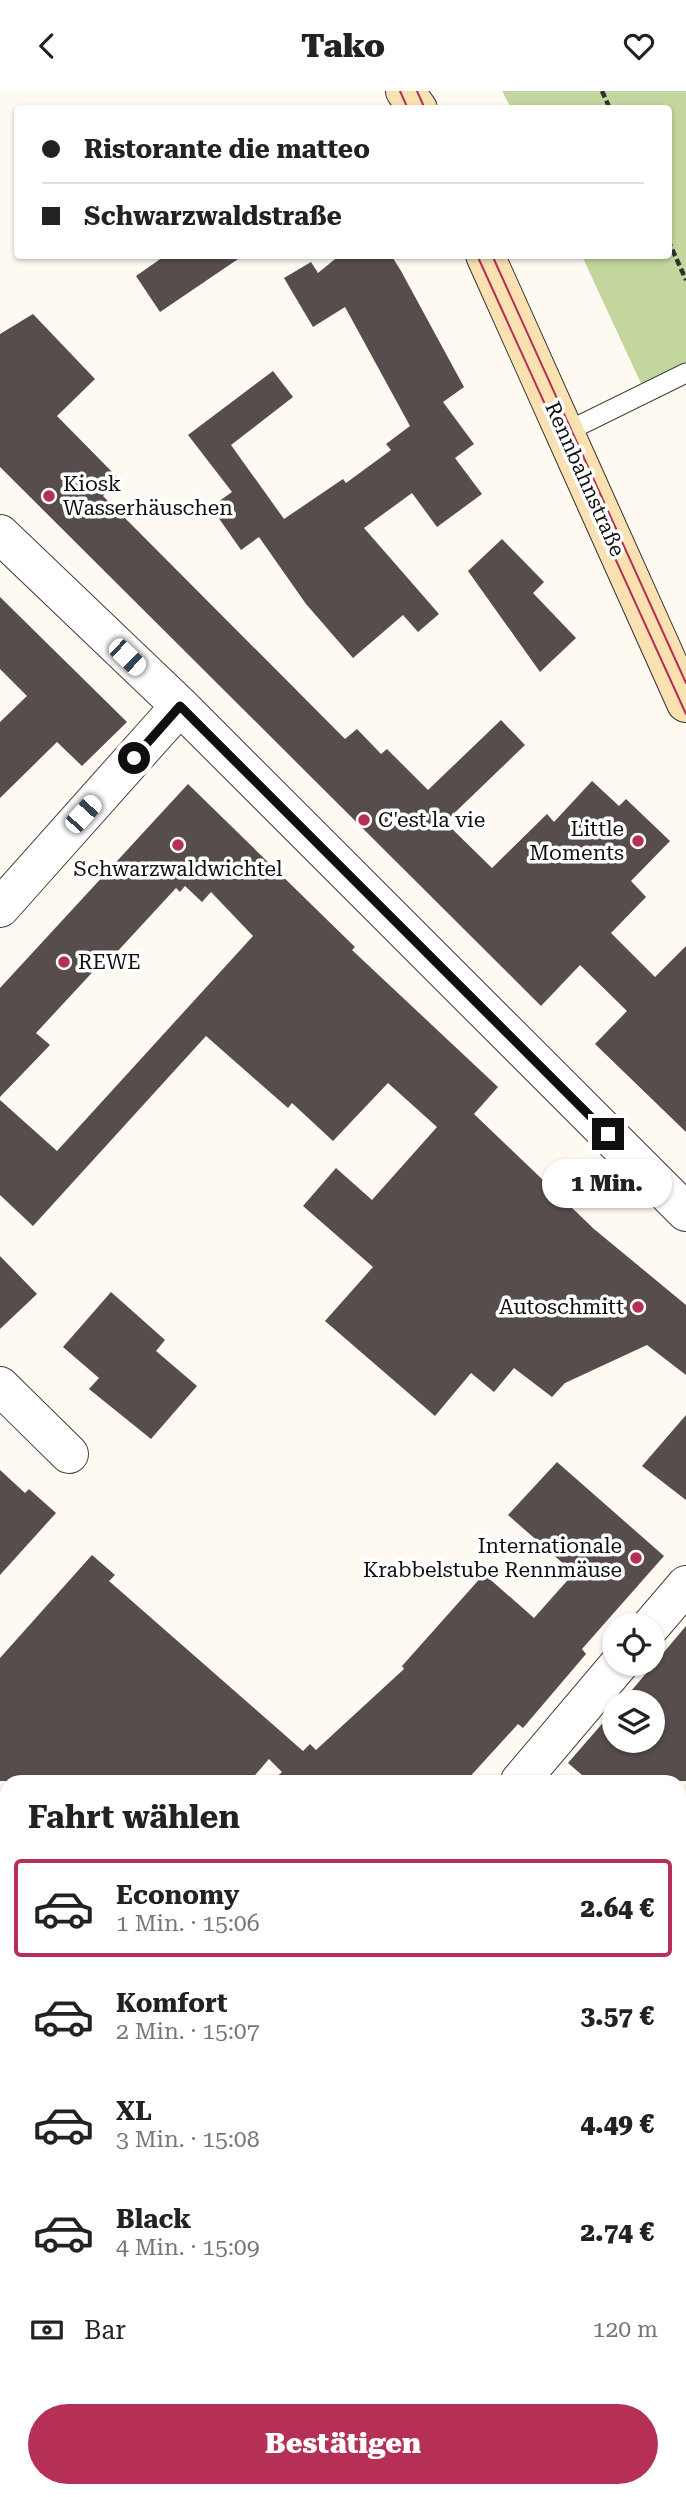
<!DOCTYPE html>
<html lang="de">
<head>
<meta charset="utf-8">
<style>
	:root { --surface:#fff; --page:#f2f2f2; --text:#222; --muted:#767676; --line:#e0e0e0; --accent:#b53054 }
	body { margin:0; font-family:"Roboto Serif",serif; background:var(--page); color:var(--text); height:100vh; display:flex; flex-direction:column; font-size:26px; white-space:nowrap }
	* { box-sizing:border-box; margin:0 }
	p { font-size:23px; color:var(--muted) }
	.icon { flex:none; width:38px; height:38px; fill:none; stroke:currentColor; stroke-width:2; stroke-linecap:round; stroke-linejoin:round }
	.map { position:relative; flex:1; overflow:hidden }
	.sheet { position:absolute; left:0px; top:1684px; width:686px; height:723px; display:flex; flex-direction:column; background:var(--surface); border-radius:21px 21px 0 0; box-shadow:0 2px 5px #0004 }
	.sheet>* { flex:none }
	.banner { position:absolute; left:14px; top:14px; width:658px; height:154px; border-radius:7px; box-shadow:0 2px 5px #0004; display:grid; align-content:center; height:154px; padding:0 28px; background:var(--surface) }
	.fabs { position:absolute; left:602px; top:1522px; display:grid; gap:14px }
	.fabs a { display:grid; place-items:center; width:63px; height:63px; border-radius:50%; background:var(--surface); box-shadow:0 2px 5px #0004; font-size:35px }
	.end { position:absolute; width:32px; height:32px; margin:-16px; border:9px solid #0f0f0f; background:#fff; box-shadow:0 0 0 4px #fff }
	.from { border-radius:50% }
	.bubble { position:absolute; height:49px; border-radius:24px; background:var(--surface); box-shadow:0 2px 5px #0004; font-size:23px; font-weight:800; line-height:49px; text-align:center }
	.car { position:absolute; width:21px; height:42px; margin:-21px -10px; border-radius:9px; box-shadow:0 0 5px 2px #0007; background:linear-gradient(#fff 24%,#345 0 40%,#fff 0 76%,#345 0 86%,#fff 0) }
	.banner b { display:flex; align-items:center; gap:24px; height:66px; font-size:26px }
	.banner b+b { border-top:2px solid var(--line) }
	.banner i { width:18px; height:18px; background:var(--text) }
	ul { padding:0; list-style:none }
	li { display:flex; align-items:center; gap:21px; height:98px; margin:0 14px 10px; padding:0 14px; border:4px solid transparent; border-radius:7px }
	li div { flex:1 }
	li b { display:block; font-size:26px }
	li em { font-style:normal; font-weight:800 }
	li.current { border-color:var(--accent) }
	li>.icon { width:63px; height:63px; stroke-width:1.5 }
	h2 { padding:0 28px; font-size:32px; line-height:84px }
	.pay { display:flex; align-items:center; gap:18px; height:77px; padding:0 28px; font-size:26px }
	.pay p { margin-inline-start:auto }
	.action { display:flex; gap:14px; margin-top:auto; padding:14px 28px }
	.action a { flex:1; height:80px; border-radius:42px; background:var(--accent); color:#fff; font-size:28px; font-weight:800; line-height:80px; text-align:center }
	header { display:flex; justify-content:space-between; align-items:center; height:91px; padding:0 28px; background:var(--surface); font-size:32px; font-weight:800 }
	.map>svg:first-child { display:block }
	.forest { fill:#c3d69d }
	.building { fill:#564d4c }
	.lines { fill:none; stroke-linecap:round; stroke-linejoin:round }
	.service-casing { stroke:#424242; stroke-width:21 }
	.minor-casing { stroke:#424242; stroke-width:40 }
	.secondary-casing { stroke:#313131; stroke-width:40 }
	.path { stroke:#313131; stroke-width:4.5; stroke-dasharray:7 3.5; stroke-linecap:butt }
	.service { stroke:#fff; stroke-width:19 }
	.minor { stroke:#fff; stroke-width:38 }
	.secondary { stroke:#f9e1b1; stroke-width:38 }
	.tram { stroke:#b53054; stroke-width:2 }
	.route { stroke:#0f0f0f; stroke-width:9 }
	.poi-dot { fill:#b53054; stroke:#fff; stroke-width:2.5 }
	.labels { text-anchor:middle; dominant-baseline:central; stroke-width:7; stroke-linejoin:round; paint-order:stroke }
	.street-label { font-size:21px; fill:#0f0f0f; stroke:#fff }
	.poi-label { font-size:21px; fill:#0f0f0f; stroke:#fff; text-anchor:start }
</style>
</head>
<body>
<header><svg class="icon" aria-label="back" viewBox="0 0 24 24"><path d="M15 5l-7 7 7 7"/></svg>Tako<svg class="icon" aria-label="heart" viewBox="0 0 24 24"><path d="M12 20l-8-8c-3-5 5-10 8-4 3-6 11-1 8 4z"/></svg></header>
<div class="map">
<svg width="686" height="2406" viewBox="0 0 686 2406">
	<rect width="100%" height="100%" fill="#fef9f1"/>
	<path class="forest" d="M502,0H686V282L645,301L582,165L668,164V18L511,17Z"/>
	<path class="building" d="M166,164H244L160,221L136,185Z
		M340,164H391L401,180L464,296L443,311L474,353L455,367L482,403L437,436L412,402L364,437L439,523L418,541L403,524L353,567L306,513L259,446L241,459L211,416L232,401L188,344L273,280L293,306L231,354L284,428L343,388L346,392L391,359L386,353L410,335L345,216L313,236L284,187L311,171L318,182Z
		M33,223L95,288L57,325L120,389L103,405L345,648L357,638L381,663L387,658L428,699L501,629L525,654L445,731L492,777L547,723L554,731L592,690L619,715L626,708L670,750L631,790L646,806L611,842L655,886L686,855V1041L595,953L627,920L580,874L541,915L0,376V243Z
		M502,448L544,491L533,502L576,547L540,581L468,480Z
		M0,506L127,631L82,675L57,651L0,707V631L27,605L0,578Z
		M188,693L355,856L352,859L498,996L474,1023L594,1138L686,1214V1284L647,1254L565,1292L552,1306L514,1277L494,1301L471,1282L435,1325L325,1230L373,1176L303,1115L336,1077L372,1109L437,1036L388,992L333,1050L292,1012L288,1017L206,945L33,1135L0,1104V1009L57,1060L253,845L211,801L202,811L185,795L180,801L176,797L116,862L113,859L36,942L50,954L0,1006V897Z
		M0,1165L37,1203L0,1238Z
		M111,1201L165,1249L156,1260L197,1295L151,1348L89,1298L99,1287L63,1256Z
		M686,1324V1409L642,1375Z
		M557,1371L664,1465L582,1558L586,1563L523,1637L518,1633L466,1690H272L282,1681L269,1668L250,1690H0V1567L92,1464L115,1484L109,1490L303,1660L310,1653L316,1659L404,1578L402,1575L484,1483L534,1527L574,1482L508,1424Z
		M0,1379L25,1402L29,1398L56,1422L0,1484Z
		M686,1535V1690H589L568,1672L614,1619V1650H653V1612H621Z"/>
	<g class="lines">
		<defs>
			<path id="service" d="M564,342L686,282
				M679,2175L686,2180"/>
			<path id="minor" d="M0,443L180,615L686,1121
				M0,817L180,615
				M0,1295L69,1363
				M651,1535L686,1494
				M520,1690L619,1573
				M0,2305L7,2297
				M470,2406L476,2399"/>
			<path id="secondary" d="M405,0L418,18
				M485,164L686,612"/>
		</defs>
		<use href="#service" class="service-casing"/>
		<use href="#minor" class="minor-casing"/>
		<use href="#secondary" class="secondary-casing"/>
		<path class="path" d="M602,0L610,18
			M668,149L686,189"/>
		<use href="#service" class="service"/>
		<use href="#minor" class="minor"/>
		<use href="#secondary" class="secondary"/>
		<path class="tram" d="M400,0L408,18
			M417,0L425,18
			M477,164L686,623
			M492,164L686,592"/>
	</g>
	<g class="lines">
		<path class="route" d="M134,667L180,615L608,1043"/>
	</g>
	<g class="poi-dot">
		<circle cx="49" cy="405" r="7"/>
		<circle cx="364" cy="729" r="7"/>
		<circle cx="638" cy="750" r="7"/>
		<circle cx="178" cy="754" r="7"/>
		<circle cx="64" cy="871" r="7"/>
		<circle cx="638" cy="1216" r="7"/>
		<circle cx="636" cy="1467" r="7"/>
	</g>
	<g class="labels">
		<g class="street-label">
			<text transform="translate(585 388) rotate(66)">Rennbahnstraße</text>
		</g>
		<g class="poi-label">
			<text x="63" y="393">Kiosk<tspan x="63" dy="24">Wasserhäuschen</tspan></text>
			<text x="378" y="729">C'est la vie</text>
			<text x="624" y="738" text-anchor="end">Little<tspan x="624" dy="24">Moments</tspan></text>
			<text x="178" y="778" text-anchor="middle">Schwarzwaldwichtel</text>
			<text x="78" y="871">REWE</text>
			<text x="624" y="1216" text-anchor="end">Autoschmitt</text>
			<text x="622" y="1455" text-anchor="end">Internationale<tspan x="622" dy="24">Krabbelstube Rennmäuse</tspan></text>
		</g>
	</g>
</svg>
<div class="fabs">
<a><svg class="icon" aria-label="locate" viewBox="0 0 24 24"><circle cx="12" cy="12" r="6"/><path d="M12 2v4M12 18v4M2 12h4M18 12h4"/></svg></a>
<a><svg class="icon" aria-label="layers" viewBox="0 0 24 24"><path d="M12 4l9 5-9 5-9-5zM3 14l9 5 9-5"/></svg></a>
</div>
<i class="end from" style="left:134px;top:667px"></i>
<i class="end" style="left:608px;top:1043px"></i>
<div class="bubble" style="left:542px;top:1068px;width:130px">1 Min.</div>
<i class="car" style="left:127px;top:566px;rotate:134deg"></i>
<i class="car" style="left:83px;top:723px;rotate:42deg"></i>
<div class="banner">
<b><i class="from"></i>Ristorante die matteo</b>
<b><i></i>Schwarzwaldstraße</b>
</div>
<section class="sheet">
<h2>Fahrt wählen</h2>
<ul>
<li class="current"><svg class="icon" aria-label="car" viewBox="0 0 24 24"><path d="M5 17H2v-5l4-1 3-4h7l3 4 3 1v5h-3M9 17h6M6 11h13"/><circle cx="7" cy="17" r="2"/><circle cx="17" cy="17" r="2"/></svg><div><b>Economy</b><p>1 Min. · 15:06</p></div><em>2.64 €</em></li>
<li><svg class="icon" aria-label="car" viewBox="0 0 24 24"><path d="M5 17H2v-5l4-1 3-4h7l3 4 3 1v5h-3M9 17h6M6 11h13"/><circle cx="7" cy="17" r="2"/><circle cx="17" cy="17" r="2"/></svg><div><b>Komfort</b><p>2 Min. · 15:07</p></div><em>3.57 €</em></li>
<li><svg class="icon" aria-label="car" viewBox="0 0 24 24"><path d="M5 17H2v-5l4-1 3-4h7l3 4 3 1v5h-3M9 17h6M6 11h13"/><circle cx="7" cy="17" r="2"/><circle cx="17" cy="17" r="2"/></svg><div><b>XL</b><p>3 Min. · 15:08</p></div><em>4.49 €</em></li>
<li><svg class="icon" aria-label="car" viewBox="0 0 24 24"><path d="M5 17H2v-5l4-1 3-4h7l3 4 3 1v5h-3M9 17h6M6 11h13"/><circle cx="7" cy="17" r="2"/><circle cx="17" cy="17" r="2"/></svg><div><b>Black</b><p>4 Min. · 15:09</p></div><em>2.74 €</em></li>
</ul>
<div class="pay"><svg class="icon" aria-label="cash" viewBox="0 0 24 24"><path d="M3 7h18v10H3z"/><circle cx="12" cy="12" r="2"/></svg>Bar<p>120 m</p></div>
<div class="action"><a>Bestätigen</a></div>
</section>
</div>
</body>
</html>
